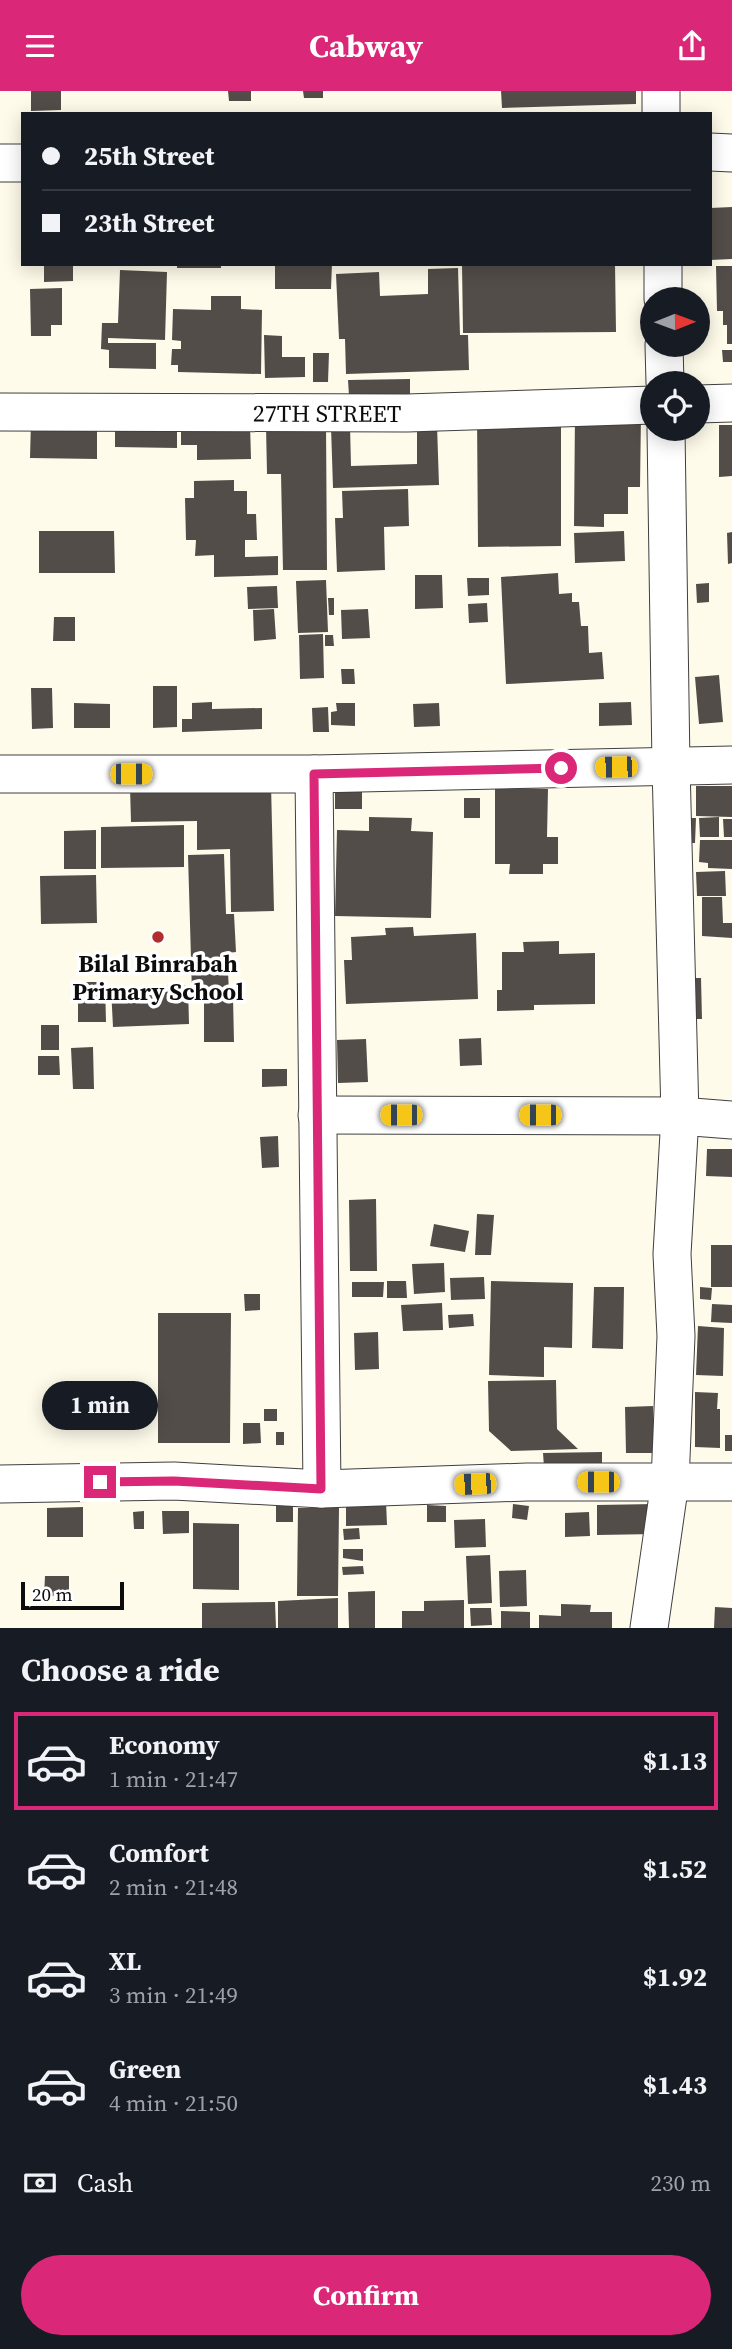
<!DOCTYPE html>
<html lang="en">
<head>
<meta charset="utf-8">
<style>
	:root { --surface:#171b24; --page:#20242c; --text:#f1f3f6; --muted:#9ea1a6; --line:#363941; --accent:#db2777 }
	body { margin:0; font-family:"Source Serif 4",serif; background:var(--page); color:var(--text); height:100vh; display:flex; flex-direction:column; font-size:26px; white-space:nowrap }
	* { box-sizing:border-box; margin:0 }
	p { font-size:23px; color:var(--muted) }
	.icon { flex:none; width:38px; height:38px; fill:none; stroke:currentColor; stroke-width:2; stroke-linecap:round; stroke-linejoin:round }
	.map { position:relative; height:1537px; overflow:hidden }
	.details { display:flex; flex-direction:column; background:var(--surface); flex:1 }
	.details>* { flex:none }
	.top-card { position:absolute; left:21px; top:21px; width:691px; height:154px; border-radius:0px; box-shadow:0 4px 18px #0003; display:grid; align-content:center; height:154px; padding:0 21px; background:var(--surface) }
	.needle { width:46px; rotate:89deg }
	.buttons { position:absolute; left:640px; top:196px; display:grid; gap:14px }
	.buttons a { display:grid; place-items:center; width:70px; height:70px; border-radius:50%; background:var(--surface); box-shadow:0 4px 18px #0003; font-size:35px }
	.scale { position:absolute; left:21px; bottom:18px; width:103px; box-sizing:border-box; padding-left:7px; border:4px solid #0c0c0c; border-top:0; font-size:19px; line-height:24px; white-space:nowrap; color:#0c0c0c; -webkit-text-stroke:5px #fff; paint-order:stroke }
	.end { position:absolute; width:32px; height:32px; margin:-16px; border:9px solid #db2777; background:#fff; box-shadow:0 0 0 4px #fff }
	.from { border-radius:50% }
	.bubble { position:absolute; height:49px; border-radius:24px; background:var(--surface); box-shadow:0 4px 18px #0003; font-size:23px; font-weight:700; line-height:49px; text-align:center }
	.car { position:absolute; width:21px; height:42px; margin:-21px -10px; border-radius:9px; box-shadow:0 0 5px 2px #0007; background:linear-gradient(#f5c518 24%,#345 0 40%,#f5c518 0 76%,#345 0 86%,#f5c518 0) }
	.top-card b { display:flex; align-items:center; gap:24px; height:66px; font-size:26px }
	.top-card b+b { border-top:2px solid var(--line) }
	.top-card i { width:18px; height:18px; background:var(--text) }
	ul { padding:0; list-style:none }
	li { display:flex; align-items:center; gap:21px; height:98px; margin:0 14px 10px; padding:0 7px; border:4px solid transparent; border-radius:0px }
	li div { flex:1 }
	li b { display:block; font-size:26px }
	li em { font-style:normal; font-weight:700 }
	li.current { border-color:var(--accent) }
	li>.icon { width:63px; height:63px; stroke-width:1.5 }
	h2 { padding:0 21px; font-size:32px; line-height:84px }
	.pay { display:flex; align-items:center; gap:18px; height:77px; padding:0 21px; font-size:26px }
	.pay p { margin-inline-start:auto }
	.button { display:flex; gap:14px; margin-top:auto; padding:14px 21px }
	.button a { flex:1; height:80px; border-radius:42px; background:var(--accent); color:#fff; font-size:28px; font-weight:700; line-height:80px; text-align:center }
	header { display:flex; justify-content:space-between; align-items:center; height:91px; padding:0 21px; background:var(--accent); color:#fff; font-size:32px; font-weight:700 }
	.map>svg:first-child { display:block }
	.building { fill:#534d49 }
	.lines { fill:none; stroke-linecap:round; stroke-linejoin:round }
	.minor-casing { stroke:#3f3f3f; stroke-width:39 }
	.minor { stroke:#fff; stroke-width:37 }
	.route { stroke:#db2777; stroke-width:9 }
	.poi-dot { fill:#b12e2e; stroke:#fff; stroke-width:2.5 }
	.labels { text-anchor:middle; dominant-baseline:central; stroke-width:7; stroke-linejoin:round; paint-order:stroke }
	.street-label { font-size:24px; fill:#0c0c0c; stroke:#fff }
	.poi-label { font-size:24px; font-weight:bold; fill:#0c0c0c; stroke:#fff }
</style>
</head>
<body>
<header><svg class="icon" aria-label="menu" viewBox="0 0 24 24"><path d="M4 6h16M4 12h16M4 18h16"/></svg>Cabway<svg class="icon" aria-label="share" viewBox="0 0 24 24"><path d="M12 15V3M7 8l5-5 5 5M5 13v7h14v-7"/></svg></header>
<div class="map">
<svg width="732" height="1537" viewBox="0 0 732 1537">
	<rect width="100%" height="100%" fill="#fefbeb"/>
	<path class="building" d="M31,0H61V19L31,20Z
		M228,0H251V10H229Z
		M303,0H323V7H304Z
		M501,0H636V13L502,17Z
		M732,116V168L710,169V117Z
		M44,173H73V190L44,191Z
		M177,173H221V177H177Z
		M332,173L331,198H275V174Z
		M462,173H615L616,241L463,242Z
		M716,175H732V253H727V234H723V220H717Z
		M458,177L460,244H468L469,279L346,283L345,248H339L336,183L379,181L380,205L428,203V178Z
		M120,179L167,181L165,249L108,247V252H156V278L109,277V259L101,258L102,232H118Z
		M62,197V234H51V245H31L30,198Z
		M211,205H241V218L262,219L261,283L178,281V274H171L172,258H181V250L172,249L173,218L211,219Z
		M264,244L282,245V266H305V286L265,287Z
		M722,259H732V271H723Z
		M313,262H329L328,291H313Z
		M410,288V304L349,305L348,289Z
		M575,322L641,323L640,396H628V423H604V436L574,435Z
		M477,323H561V455L478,456Z
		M31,330L97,332V368L30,367Z
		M115,332L177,333V357L115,356Z
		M250,333L251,368L197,369V354H181V334Z
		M326,334L327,479H283L281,383H267L266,335Z
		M437,334L439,394L333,397L331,336L350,335L351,375L417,373V335Z
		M719,334H732V385L719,386Z
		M234,389V400H247V423H256L257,449H245V466L278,465V484L214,486V464L195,465L196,449H186L185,407H194V390Z
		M408,398L409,435L384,436L385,479L337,481L335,427H343L342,400Z
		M39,440H114L115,482H39Z
		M624,440L625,470L575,472L574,442Z
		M732,441V472L728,473L727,442Z
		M558,482L559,503L572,502V511H579L581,535H588L589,562L602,561L604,588L506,593L501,486Z
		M415,484H442L443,517L415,518Z
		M467,487H489V504L468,505Z
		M326,489L328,541L298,542L296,490Z
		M709,492V511L697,512L696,493Z
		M277,495L278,517L248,518L247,496Z
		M328,507H334V524H329Z
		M487,512L488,531L469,532L468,513Z
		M274,518L276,548L254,550L253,519Z
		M368,518L370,547L342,548L341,519Z
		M54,526H75V550H53Z
		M323,543L324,587L300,588L299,544Z
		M325,544H333L334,555H325Z
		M341,578H354L355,593H342Z
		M719,584L723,631L699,633L695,586Z
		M153,595H177V636L153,637Z
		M31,597H52L53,637L32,638Z
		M212,611V618L262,617V638L182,641V628H192V612Z
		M631,611L632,634L599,635V612Z
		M74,612L110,613V637H74Z
		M336,612H355V635L331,634V621L337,620Z
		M439,612L440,635L414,636L413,613Z
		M328,616L329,641H313L312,617Z
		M271,693L274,820L231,821L230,758L197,759V730L131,731L130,696Z
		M362,693V718H335V694Z
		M696,695H732V726L696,725Z
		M495,697L548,698L547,746H558V773H543V783H509L510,773H495Z
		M464,707H480V727H464Z
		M369,726L412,727L411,740L433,741L431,827L335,825L337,739L369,740Z
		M719,726V746H700L699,727Z
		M688,727H696L695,752H687Z
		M723,728H732V746H724Z
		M184,734V776L101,777V736Z
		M96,739V778H64V740Z
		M700,749H732V778L708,777V772L699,771Z
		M224,763L226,823H234L236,861L227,862L229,901L192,902L188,764Z
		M725,780L726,805H697L696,781Z
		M96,784L97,832L41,833L40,785Z
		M702,806H722L723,832H732V847L702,845Z
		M413,836L414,845L476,842L478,908L346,913L344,869H352L351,846L386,844L385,837Z
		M559,850V863L595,862V913L534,914V919L497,920V899H502V861H524L523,851Z
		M688,887H701L702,928H688Z
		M78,891H105L106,931H78Z
		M188,894L189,933L113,936L111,897Z
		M204,906H233L234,951H204Z
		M41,934H59V959H41Z
		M481,947L482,974L460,975L459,948Z
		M366,948L368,991L338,992L337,949Z
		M93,956L94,998H73L71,957Z
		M38,965H59L60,984H38Z
		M262,978H287V995L262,996Z
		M278,1045L279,1076L262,1077L260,1046Z
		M707,1058H732V1086L706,1085Z
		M376,1108L377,1180H350L349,1109Z
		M477,1123L494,1124L491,1164H475Z
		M434,1133L469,1140L465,1161L430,1155Z
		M711,1154H732V1196H711Z
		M444,1172L445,1201L414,1203L412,1173Z
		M484,1186L485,1208L451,1209L450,1187Z
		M387,1190H406L407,1207H387Z
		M491,1190L573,1192L572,1257L544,1256V1286L489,1284Z
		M352,1191H384L383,1206H352Z
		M594,1196H624L623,1258L592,1257Z
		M700,1196L712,1197L711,1209L700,1208Z
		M244,1203H260V1219L245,1220Z
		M442,1212L443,1239L403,1240L401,1214Z
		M712,1213L732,1214V1232L711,1231Z
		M158,1222H231L230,1352H158Z
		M473,1223L474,1235L449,1237L448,1224Z
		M698,1235L724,1237L723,1285L696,1284Z
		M378,1241L379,1278L355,1279L354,1242Z
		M556,1289L557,1338L578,1358L511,1360L489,1340L488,1290Z
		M695,1301L718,1302L717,1318H720V1357L695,1356Z
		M653,1315L654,1362H626L625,1316Z
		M264,1318H277V1330H264Z
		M243,1332H260L261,1352L243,1353Z
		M276,1341H284V1354H276Z
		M725,1344H732V1360H725Z
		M602,1361V1375L544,1376L543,1362Z
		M386,1410L387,1434L346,1435V1411Z
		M513,1413L529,1415L527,1429L512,1427Z
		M655,1413L656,1443L597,1444V1414Z
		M293,1414V1431H276V1415Z
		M427,1414L446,1415V1431H427Z
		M83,1416V1446H47V1417Z
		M298,1417H339L338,1505H297Z
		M144,1420V1438H134L133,1421Z
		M162,1420H189V1442L163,1443Z
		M589,1421L590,1445L565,1446V1422Z
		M485,1428L486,1456L455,1457L454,1429Z
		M193,1432L239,1433V1499L193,1498Z
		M359,1437L360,1448L344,1449L343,1438Z
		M343,1458H363V1470L343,1467Z
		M490,1464L492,1512L468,1513L466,1465Z
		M363,1475L364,1483L343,1484L342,1476Z
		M526,1479L527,1515L500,1516L499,1480Z
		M45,1485H69V1505H44Z
		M375,1500V1537H349L348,1501Z
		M338,1507V1537H278V1510Z
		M464,1509V1537H402V1520H424V1510Z
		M275,1511L276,1537H202V1512Z
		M561,1513L591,1514L590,1521H612V1537H539V1524L561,1525Z
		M715,1516L732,1517V1537H714Z
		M470,1517H491L492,1534L471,1535Z
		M501,1520L530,1521V1537H501Z"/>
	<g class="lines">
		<defs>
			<g id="minor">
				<path d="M661,23V0"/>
				<path d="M710,61L732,62"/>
				<path d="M0,72H23"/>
				<path d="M663,173V208"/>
				<path d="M664,254L665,292"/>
				<path d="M698,313L732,312"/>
				<path id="s1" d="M0,321L407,322L653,314"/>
				<path d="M0,683H314L732,674"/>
				<path d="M314,683L322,1398"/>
				<path d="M317,1024L680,1025L732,1029"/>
				<path d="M0,1393L174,1390L322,1398L527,1391H732"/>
				<path d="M649,1537L670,1391L676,1245L672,1163L680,1025L671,675L666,338"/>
			</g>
		</defs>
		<use href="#minor" class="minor-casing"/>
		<use href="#minor" class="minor"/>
	</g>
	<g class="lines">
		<path class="route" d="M100,1391L174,1390L321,1398L314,683L561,677"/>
	</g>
	<circle class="poi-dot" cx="158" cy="846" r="7"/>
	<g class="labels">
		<g class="street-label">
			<text stroke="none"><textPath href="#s1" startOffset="327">27TH STREET</textPath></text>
		</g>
		<g class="poi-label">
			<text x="158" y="872">Bilal Binrabah<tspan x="158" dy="28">Primary School</tspan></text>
		</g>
	</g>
</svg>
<div class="buttons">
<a><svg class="needle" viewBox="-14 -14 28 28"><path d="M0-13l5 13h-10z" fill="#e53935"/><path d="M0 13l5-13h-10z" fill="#9ea1a6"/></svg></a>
<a><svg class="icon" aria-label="locate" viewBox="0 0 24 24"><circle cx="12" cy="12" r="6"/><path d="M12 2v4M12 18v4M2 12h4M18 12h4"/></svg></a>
</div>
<div class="scale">20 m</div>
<i class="end from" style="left:561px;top:677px"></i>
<i class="end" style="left:100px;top:1391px"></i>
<div class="bubble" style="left:42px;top:1290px;width:116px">1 min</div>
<i class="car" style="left:616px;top:676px;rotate:269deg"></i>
<i class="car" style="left:131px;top:683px;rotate:90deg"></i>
<i class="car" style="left:401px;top:1024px;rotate:270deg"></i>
<i class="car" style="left:540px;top:1024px;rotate:270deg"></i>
<i class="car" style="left:598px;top:1391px;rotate:270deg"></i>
<i class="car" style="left:475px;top:1393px;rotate:268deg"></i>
<div class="top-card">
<b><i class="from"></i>25th Street</b>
<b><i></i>23th Street</b>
</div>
</div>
<section class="details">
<h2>Choose a ride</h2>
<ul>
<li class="current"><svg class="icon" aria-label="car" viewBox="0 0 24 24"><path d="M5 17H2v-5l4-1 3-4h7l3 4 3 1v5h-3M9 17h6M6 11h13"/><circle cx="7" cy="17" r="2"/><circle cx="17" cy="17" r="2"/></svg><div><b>Economy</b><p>1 min · 21:47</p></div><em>$1.13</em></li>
<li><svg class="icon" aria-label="car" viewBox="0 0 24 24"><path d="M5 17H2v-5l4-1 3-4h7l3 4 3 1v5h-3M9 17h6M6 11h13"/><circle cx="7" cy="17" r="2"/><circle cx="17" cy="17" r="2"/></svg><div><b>Comfort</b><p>2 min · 21:48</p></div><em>$1.52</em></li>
<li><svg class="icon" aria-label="car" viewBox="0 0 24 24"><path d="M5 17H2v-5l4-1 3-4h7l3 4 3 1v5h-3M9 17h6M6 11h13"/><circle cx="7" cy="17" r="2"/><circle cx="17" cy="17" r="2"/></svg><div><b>XL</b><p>3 min · 21:49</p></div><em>$1.92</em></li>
<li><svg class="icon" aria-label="car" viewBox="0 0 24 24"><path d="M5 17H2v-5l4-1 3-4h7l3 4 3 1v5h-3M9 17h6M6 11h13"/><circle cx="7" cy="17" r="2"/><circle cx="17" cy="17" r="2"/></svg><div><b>Green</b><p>4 min · 21:50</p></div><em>$1.43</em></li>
</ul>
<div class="pay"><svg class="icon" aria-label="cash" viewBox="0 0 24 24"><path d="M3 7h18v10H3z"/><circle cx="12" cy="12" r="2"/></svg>Cash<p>230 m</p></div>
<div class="button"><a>Confirm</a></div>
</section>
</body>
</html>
